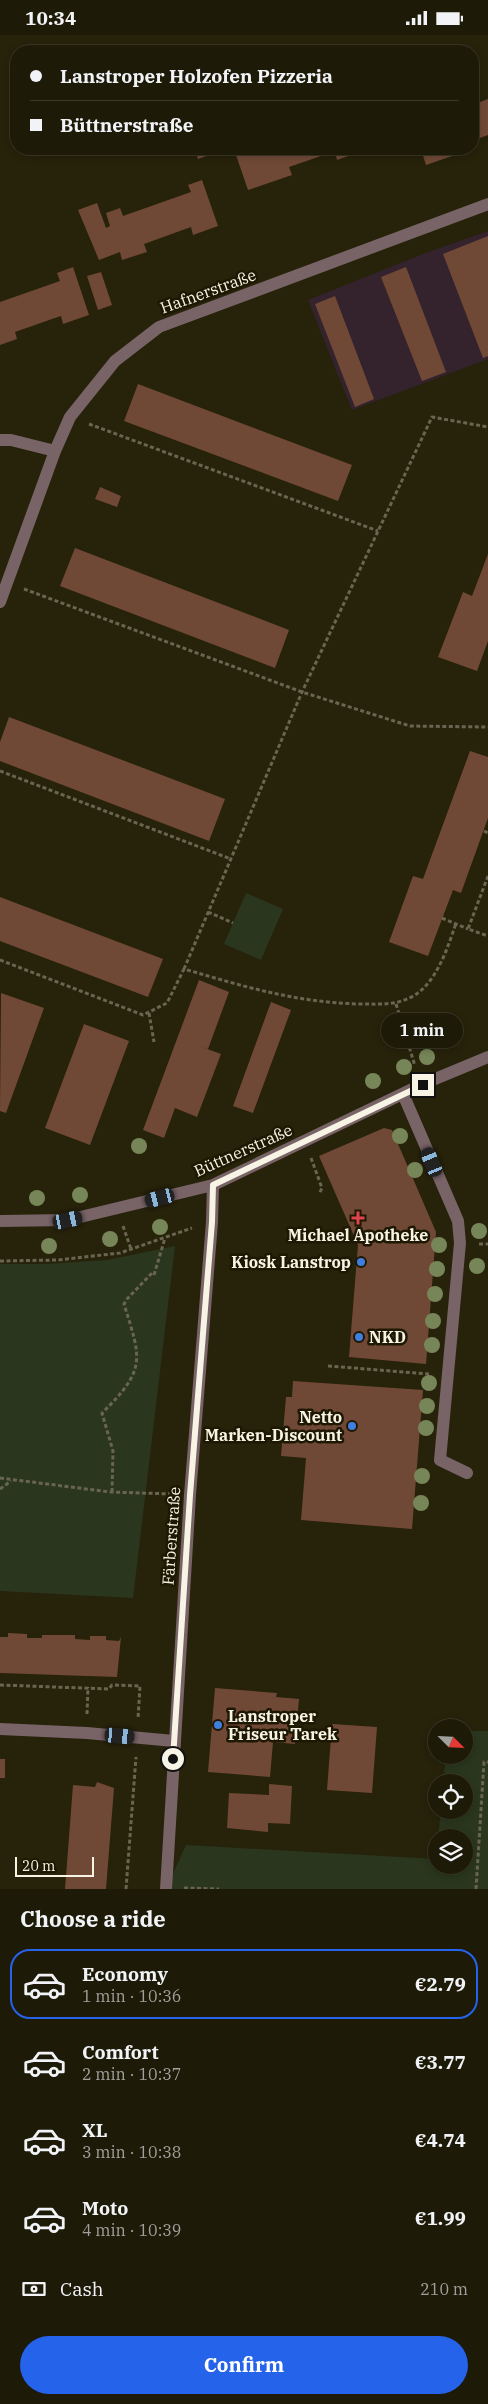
<!DOCTYPE html>
<html lang="en">
<head>
<meta charset="utf-8">
<style>
	:root { --surface:#1d1a08; --page:#2a2716; --text:#f1f3f6; --muted:#a0a19c; --line:#3b3829; --accent:#2563eb }
	body { margin:0; font-family:"IBM Plex Serif",serif; background:var(--page); color:var(--text); height:100vh; display:flex; flex-direction:column; font-size:19px; white-space:nowrap }
	* { box-sizing:border-box; margin:0 }
	p { font-size:16px; color:var(--muted) }
	.icon { flex:none; width:28px; height:28px; fill:none; stroke:currentColor; stroke-width:2; stroke-linecap:round; stroke-linejoin:round }
	.map { position:relative; height:1854px; overflow:hidden }
	.side { display:flex; flex-direction:column; background:var(--surface); flex:1 }
	.side>* { flex:none }
	.guide { position:absolute; left:10px; top:10px; width:469px; height:110px; border-radius:20px; box-shadow:0 2px 8px #0003,0 0 0 1px var(--line); display:grid; align-content:center; height:110px; padding:0 20px; background:var(--surface) }
	.needle { width:32px; rotate:114deg }
	.buttons { position:absolute; left:428px; top:1684px; display:grid; gap:10px }
	.buttons a { display:grid; place-items:center; width:45px; height:45px; border-radius:50%; background:var(--surface); box-shadow:0 2px 8px #0003,0 0 0 1px var(--line); font-size:25px }
	.scale { position:absolute; left:15px; bottom:12px; width:79px; box-sizing:border-box; padding-left:5px; border:2px solid #f7f3e5; border-top:0; font-size:14px; line-height:18px; white-space:nowrap; color:#f7f3e5; -webkit-text-stroke:4px #1e1802; paint-order:stroke }
	.end { position:absolute; width:22px; height:22px; margin:-11px; border:6px solid #f7f3e5; background:#111; box-shadow:0 0 0 2px #111 }
	.from { border-radius:50% }
	.bubble { position:absolute; height:35px; border-radius:18px; background:var(--surface); box-shadow:0 2px 8px #0003,0 0 0 1px var(--line); font-size:16px; font-weight:800; line-height:35px; text-align:center }
	.car { position:absolute; width:15px; height:30px; margin:-15px -8px; border-radius:6px; box-shadow:0 0 4px 1px #0007; background:linear-gradient(#222 24%,#8ab4d8 0 40%,#222 0 76%,#8ab4d8 0 86%,#222 0) }
	.guide b { display:flex; align-items:center; gap:18px; height:48px; font-size:19px }
	.guide b+b { border-top:1px solid var(--line) }
	.guide i { width:12px; height:12px; background:var(--text) }
	ul { padding:0; list-style:none }
	li { display:flex; align-items:center; gap:15px; height:70px; margin:0 10px 8px; padding:0 10px; border:2px solid transparent; border-radius:20px }
	li div { flex:1 }
	li b { display:block; font-size:19px }
	li em { font-style:normal; font-weight:800 }
	li.selected { border-color:var(--accent) }
	li>.icon { width:45px; height:45px; stroke-width:1.5 }
	h2 { padding:0 20px; font-size:22px; line-height:60px }
	.pay { display:flex; align-items:center; gap:12px; height:55px; padding:0 20px; font-size:19px }
	.pay p { margin-inline-start:auto }
	.button { display:flex; gap:10px; margin-top:auto; padding:10px 20px }
	.button a { flex:1; height:58px; border-radius:30px; background:var(--accent); color:#fff; font-size:20px; font-weight:800; line-height:58px; text-align:center }
	.status { display:flex; justify-content:space-between; align-items:center; height:35px; padding:0 25px; background:var(--surface); direction:ltr }
	.status svg { height:14px; fill:currentColor }
	.map>svg:first-child { display:block }
	.industrial { fill:#34232d }
	.green { fill:#2a361e }
	.building { fill:#704936 }
	.lines { fill:none; stroke-linecap:round; stroke-linejoin:round }
	.path { stroke:#6a6550; stroke-width:3; stroke-dasharray:4 2.5; stroke-linecap:butt }
	.minor { stroke:#786366; stroke-width:12 }
	.tree { fill:#778658 }
	.route { stroke:#f7f3e5; stroke-width:6 }
	.health-dot { fill:#e0444e; stroke:#1e1802; stroke-width:2 }
	.shop-dot { fill:#3f7fe0; stroke:#1e1802; stroke-width:2 }
	.labels { text-anchor:middle; dominant-baseline:central; stroke-width:5; stroke-linejoin:round; paint-order:stroke }
	.street-label { font-size:16px; fill:#f7f3e5; stroke:#1e1802 }
	.poi-label { font-size:16px; font-weight:bold; fill:#f7f3e5; stroke:#1e1802; text-anchor:end }
</style>
</head>
<body>
<div class="status"><b>10:34</b><svg viewBox="0 0 49 12"><path d="M0 12V9h3v3zM5 12V6h3v6zM10 12V3h3v9zM15 12V0h3v12zM26 1h20v11H26zM47 4h2v5h-2z"/></svg></div>
<div class="map">
<svg width="488" height="1854" viewBox="0 0 488 1854">
	<rect width="100%" height="100%" fill="#27220a"/>
	<path class="industrial" d="M488,196V324L352,375L308,265L423,219Z"/>
	<path class="green" d="M246,858L283,874L261,925L224,909Z
		M175,1211L133,1563L0,1556V1229H46L107,1225Z
		M464,1696H488V1854H166L186,1810L436,1824V1830H464V1802H438L441,1775H464V1748L443,1747L446,1720H464Z"/>
	<path class="building" d="M488,64V100L472,106V70Z
		M195,114H226L198,124Z
		M234,114H361L362,116L337,125L335,116L324,120L289,132L292,140L248,155Z
		M421,114H453L455,120L426,130Z
		M202,145L218,191L193,200L191,192L144,209L147,217L122,225L120,217L99,225L78,175L97,168L106,193L110,191L106,178L120,173L123,181L191,157L188,150Z
		M488,201V321L483,323L443,219Z
		M73,232L89,280L63,289L61,281L52,284L15,297L17,304L0,310V267L60,246L57,238Z
		M406,232L446,337L422,346L381,242Z
		M101,237L112,270L98,275L87,241Z
		M335,261L374,364L355,372L315,269Z
		M138,349L352,430L338,466L124,386Z
		M100,452L121,461L117,472L95,464Z
		M75,513L289,595L275,633L60,551Z
		M488,519V606L477,636L438,622L463,557L472,561Z
		M9,682L225,764L209,806L0,726V707Z
		M470,716L488,722V783L461,858L453,855L428,921L389,907L413,841L423,844Z
		M0,862L163,924L148,962L0,906Z
		M199,945L229,957L208,1014L199,1011L221,1019L197,1082L175,1073L164,1103L143,1095Z
		M1,958L44,973L6,1078L0,1076Z
		M271,967L291,975L253,1078L233,1071Z
		M84,989L129,1006L90,1110L45,1093Z
		M384,1093L392,1095L436,1197L426,1329L349,1322L358,1210L319,1121Z
		M293,1346L423,1355L412,1494L301,1485L306,1423L281,1421L286,1362H292Z
		M8,1598L27,1599V1603H42V1600H75V1604L90,1605V1601H106V1605L119,1606L121,1602L117,1642L0,1638V1602H8Z
		M215,1653L277,1658L276,1662L299,1664L295,1709L273,1707L270,1742L208,1737Z
		M332,1689L377,1692L372,1758L327,1755Z
		M0,1724H5V1743H0Z
		M97,1747L114,1753L106,1854H65L73,1750L95,1752Z
		M269,1749L292,1751L290,1789L268,1788V1797L227,1793L229,1758L269,1760Z"/>
	<g class="lines">
		<path class="path" d="M89,389L378,496
			M24,554L302,657L410,691L488,692
			M0,736L231,824
			M484,796L488,798
			M488,841L468,894L488,901
			M208,877L233,888
			M442,883L468,894
			M0,925L143,980L167,968L184,934C246,952 294,967 359,969C380,969 397,971 415,960C437,946 448,912 456,888
			M184,934L302,657L432,382L488,392
			M396,969L415,1031
			M149,978L154,1007
			M311,1123L322,1153L319,1159
			M123,1191L131,1214
			M479,1209H488
			M0,1226L58,1225L120,1218L192,1193
			M154,1240L165,1203
			M328,1331L429,1339
			M0,1443L110,1457L172,1459
			M0,1454L11,1446
			M112,1457L113,1416L102,1378C147,1334 141,1324 124,1269L127,1264L153,1237
			M0,1650L109,1654L112,1650L140,1651L138,1684
			M87,1679L88,1652
			M184,1853L219,1854
			M126,1854L136,1722
			M476,1854L484,1727H488"/>
		<path class="minor" d="M0,405H11L55,416
			M0,567L55,416L70,382L115,326L159,292L488,169
			M403,1059L458,1186L460,1208L440,1425L467,1438
			M0,1186L68,1185L213,1150L423,1049L488,1022
			M0,1694L87,1698L174,1706
			M166,1854L190,1460L212,1187L213,1150"/>
	</g>
	<g class="tree">
		<circle cx="427" cy="1022" r="8"/>
		<circle cx="404" cy="1032" r="8"/>
		<circle cx="373" cy="1046" r="8"/>
		<circle cx="400" cy="1101" r="8"/>
		<circle cx="139" cy="1111" r="8"/>
		<circle cx="415" cy="1135" r="8"/>
		<circle cx="80" cy="1160" r="8"/>
		<circle cx="37" cy="1163" r="8"/>
		<circle cx="160" cy="1192" r="8"/>
		<circle cx="479" cy="1196" r="8"/>
		<circle cx="110" cy="1204" r="8"/>
		<circle cx="439" cy="1210" r="8"/>
		<circle cx="49" cy="1211" r="8"/>
		<circle cx="477" cy="1231" r="8"/>
		<circle cx="437" cy="1234" r="8"/>
		<circle cx="435" cy="1259" r="8"/>
		<circle cx="433" cy="1286" r="8"/>
		<circle cx="432" cy="1310" r="8"/>
		<circle cx="429" cy="1348" r="8"/>
		<circle cx="427" cy="1371" r="8"/>
		<circle cx="426" cy="1393" r="8"/>
		<circle cx="422" cy="1441" r="8"/>
		<circle cx="421" cy="1468" r="8"/>
	</g>
	<g class="lines">
		<path class="route" d="M173,1724L190,1460L212,1187L213,1150L423,1050"/>
	</g>
	<path class="health-dot" d="M355.5 1175.5h5v5h5v5h-5v5h-5v-5h-5v-5h5z"/>
	<g class="shop-dot">
		<circle cx="361" cy="1227" r="5"/>
		<circle cx="359" cy="1302" r="5"/>
		<circle cx="352" cy="1391" r="5"/>
		<circle cx="218" cy="1690" r="5"/>
	</g>
	<g class="labels">
		<g class="street-label">
			<text transform="translate(208 256) rotate(-20)">Hafnerstraße</text>
			<text transform="translate(243 1115) rotate(-24)">Büttnerstraße</text>
			<text transform="translate(171 1501) rotate(-86)">Färberstraße</text>
		</g>
		<g class="poi-label">
			<text x="358" y="1200" text-anchor="middle">Michael Apotheke</text>
			<text x="351" y="1227">Kiosk Lanstrop</text>
			<text x="369" y="1302" text-anchor="start">NKD</text>
			<text x="342" y="1382">Netto<tspan x="342" dy="18">Marken-Discount</tspan></text>
			<text x="228" y="1681" text-anchor="start">Lanstroper<tspan x="228" dy="18">Friseur Tarek</tspan></text>
		</g>
	</g>
</svg>
<div class="buttons">
<a><svg class="needle" viewBox="-14 -14 28 28"><path d="M0-13l5 13h-10z" fill="#e53935"/><path d="M0 13l5-13h-10z" fill="#a0a19c"/></svg></a>
<a><svg class="icon" aria-label="locate" viewBox="0 0 24 24"><circle cx="12" cy="12" r="6"/><path d="M12 2v4M12 18v4M2 12h4M18 12h4"/></svg></a>
<a><svg class="icon" aria-label="layers" viewBox="0 0 24 24"><path d="M12 4l9 5-9 5-9-5zM3 14l9 5 9-5"/></svg></a>
</div>
<div class="scale">20 m</div>
<i class="end from" style="left:173px;top:1724px"></i>
<i class="end" style="left:423px;top:1050px"></i>
<div class="bubble" style="left:381px;top:978px;width:82px">1 min</div>
<i class="car" style="left:432px;top:1127px;rotate:337deg"></i>
<i class="car" style="left:160px;top:1163px;rotate:256deg"></i>
<i class="car" style="left:68px;top:1185px;rotate:78deg"></i>
<i class="car" style="left:120px;top:1701px;rotate:95deg"></i>
<div class="guide">
<b><i class="from"></i>Lanstroper Holzofen Pizzeria</b>
<b><i></i>Büttnerstraße</b>
</div>
</div>
<section class="side">
<h2>Choose a ride</h2>
<ul>
<li class="selected"><svg class="icon" aria-label="car" viewBox="0 0 24 24"><path d="M5 17H2v-5l4-1 3-4h7l3 4 3 1v5h-3M9 17h6M6 11h13"/><circle cx="7" cy="17" r="2"/><circle cx="17" cy="17" r="2"/></svg><div><b>Economy</b><p>1 min · 10:36</p></div><em>€2.79</em></li>
<li><svg class="icon" aria-label="car" viewBox="0 0 24 24"><path d="M5 17H2v-5l4-1 3-4h7l3 4 3 1v5h-3M9 17h6M6 11h13"/><circle cx="7" cy="17" r="2"/><circle cx="17" cy="17" r="2"/></svg><div><b>Comfort</b><p>2 min · 10:37</p></div><em>€3.77</em></li>
<li><svg class="icon" aria-label="car" viewBox="0 0 24 24"><path d="M5 17H2v-5l4-1 3-4h7l3 4 3 1v5h-3M9 17h6M6 11h13"/><circle cx="7" cy="17" r="2"/><circle cx="17" cy="17" r="2"/></svg><div><b>XL</b><p>3 min · 10:38</p></div><em>€4.74</em></li>
<li><svg class="icon" aria-label="car" viewBox="0 0 24 24"><path d="M5 17H2v-5l4-1 3-4h7l3 4 3 1v5h-3M9 17h6M6 11h13"/><circle cx="7" cy="17" r="2"/><circle cx="17" cy="17" r="2"/></svg><div><b>Moto</b><p>4 min · 10:39</p></div><em>€1.99</em></li>
</ul>
<div class="pay"><svg class="icon" aria-label="cash" viewBox="0 0 24 24"><path d="M3 7h18v10H3z"/><circle cx="12" cy="12" r="2"/></svg>Cash<p>210 m</p></div>
<div class="button"><a>Confirm</a></div>
</section>
</body>
</html>
